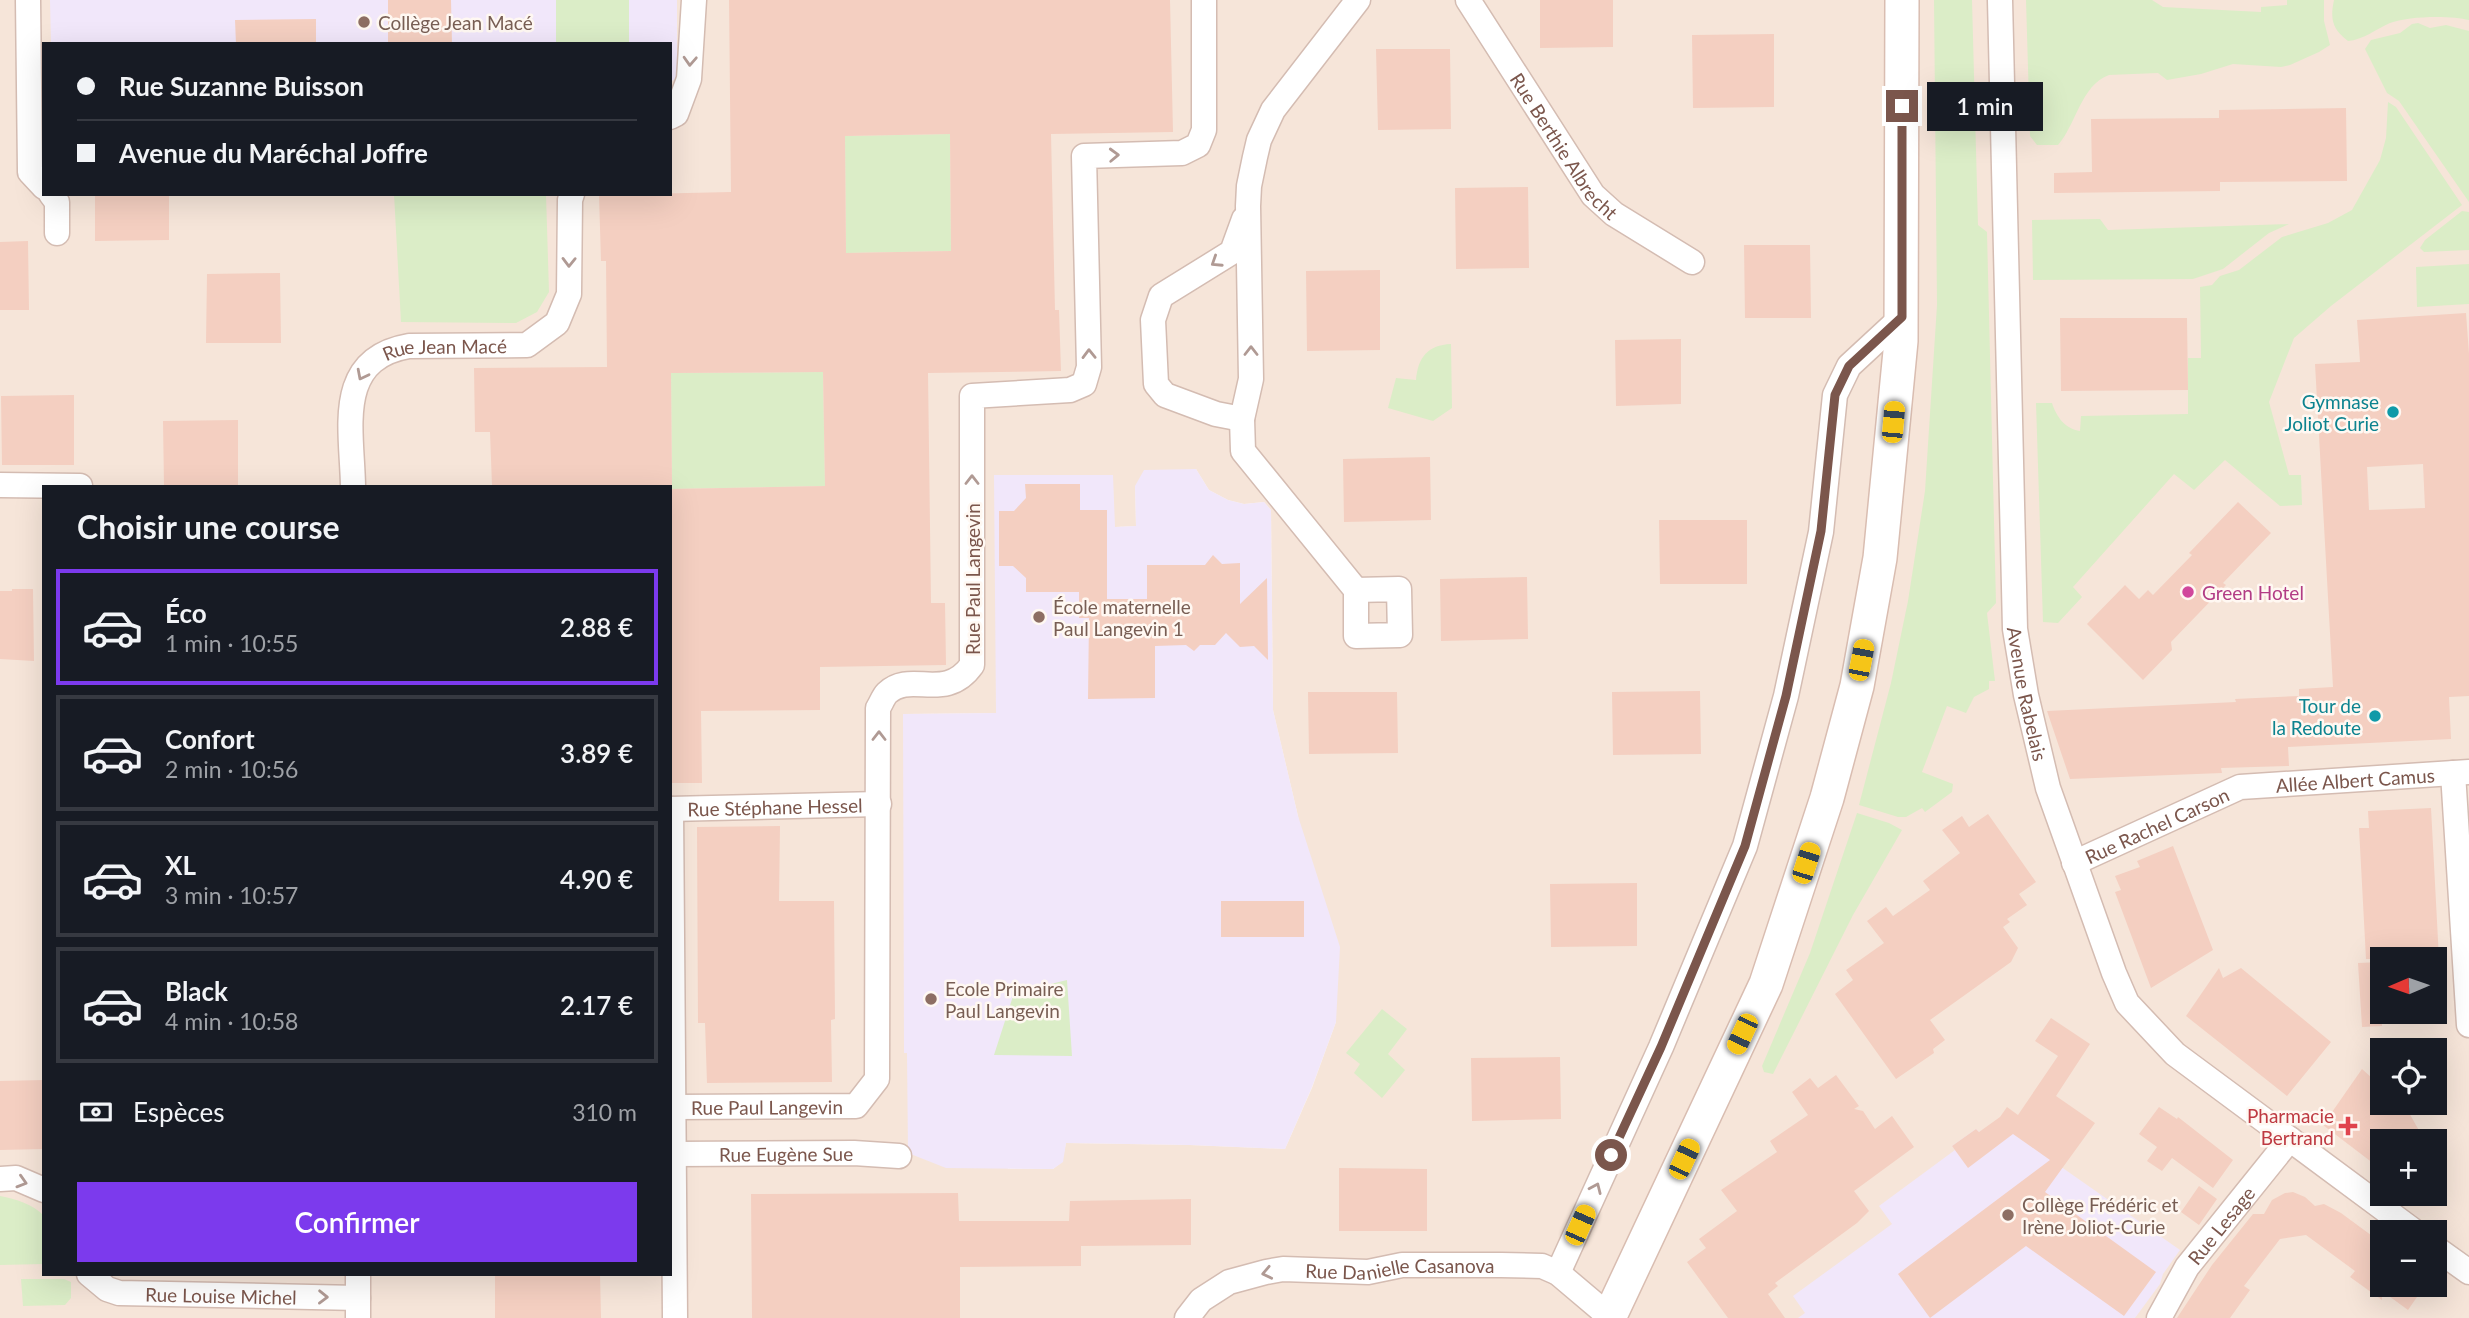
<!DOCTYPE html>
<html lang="fr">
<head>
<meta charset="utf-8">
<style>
	:root { --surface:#171b24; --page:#20242c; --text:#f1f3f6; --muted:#9ea1a6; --line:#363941; --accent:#7c3aed }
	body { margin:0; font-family:Lato,sans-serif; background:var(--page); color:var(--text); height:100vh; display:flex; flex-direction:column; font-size:26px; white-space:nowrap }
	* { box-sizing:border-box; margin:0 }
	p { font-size:23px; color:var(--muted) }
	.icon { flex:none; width:38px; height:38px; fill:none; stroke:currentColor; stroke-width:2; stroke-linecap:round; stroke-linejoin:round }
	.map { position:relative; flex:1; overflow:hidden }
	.side { position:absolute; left:42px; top:485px; width:630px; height:791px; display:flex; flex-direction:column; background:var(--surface); border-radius:0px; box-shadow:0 7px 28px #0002 }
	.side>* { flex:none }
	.top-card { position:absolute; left:42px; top:42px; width:630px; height:154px; border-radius:0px; box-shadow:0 7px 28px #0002; display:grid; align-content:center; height:154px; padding:0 35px; background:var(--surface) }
	.needle { width:46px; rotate:268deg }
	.controls { position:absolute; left:2370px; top:947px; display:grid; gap:14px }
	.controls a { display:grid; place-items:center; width:77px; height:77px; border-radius:0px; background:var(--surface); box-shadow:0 7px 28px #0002; font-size:35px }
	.end { position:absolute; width:32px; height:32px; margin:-16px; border:9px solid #7b564c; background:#fff; box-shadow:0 0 0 4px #fff }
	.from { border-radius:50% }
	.bubble { position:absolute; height:49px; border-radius:0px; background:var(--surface); box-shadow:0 7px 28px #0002; font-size:23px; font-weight:600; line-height:49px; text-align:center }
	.car { position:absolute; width:21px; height:42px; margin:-21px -10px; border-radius:9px; box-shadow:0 0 5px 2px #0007; background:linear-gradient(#f5c518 24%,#345 0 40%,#f5c518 0 76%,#345 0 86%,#f5c518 0) }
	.top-card b { display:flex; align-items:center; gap:24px; height:66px; font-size:26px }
	.top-card b+b { border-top:2px solid var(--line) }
	.top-card i { width:18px; height:18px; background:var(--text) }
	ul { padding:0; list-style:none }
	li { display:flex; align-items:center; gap:21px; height:116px; margin:0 14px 10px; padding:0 21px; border:4px solid var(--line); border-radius:0px }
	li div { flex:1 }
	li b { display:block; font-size:26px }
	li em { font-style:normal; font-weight:600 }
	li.current { border-color:var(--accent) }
	li>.icon { width:63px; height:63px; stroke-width:1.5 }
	h2 { padding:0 35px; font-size:32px; line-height:84px }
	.pay { display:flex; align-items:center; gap:18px; height:77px; padding:0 35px; font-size:26px }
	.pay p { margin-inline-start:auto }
	.cta { display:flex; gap:14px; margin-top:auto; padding:14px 35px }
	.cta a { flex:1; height:80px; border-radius:0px; background:var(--accent); color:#fff; font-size:28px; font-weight:600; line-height:80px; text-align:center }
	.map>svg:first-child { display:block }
	.residential { fill:#f6e5d9; fill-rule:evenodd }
	.education { fill:#f1e7fa }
	.green { fill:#dbedc7 }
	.building { fill:#f4cfc1; fill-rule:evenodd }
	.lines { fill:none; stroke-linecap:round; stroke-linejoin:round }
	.street-casing { stroke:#d4bcb2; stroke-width:27 }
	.secondary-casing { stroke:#d9bdb1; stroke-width:36 }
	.street { stroke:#fff; stroke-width:24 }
	.secondary { stroke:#fff; stroke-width:33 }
	.oneway { stroke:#b09a94 }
	.route { stroke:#7b564c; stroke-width:9 }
	.education-dot { fill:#8d6e63; stroke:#fff8f2; stroke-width:2.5 }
	.culture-dot { fill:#0f9aa8; stroke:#fff8f2; stroke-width:2.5 }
	.hotel-dot { fill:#d1479c; stroke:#fff8f2; stroke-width:2.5 }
	.health-dot { fill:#e0444e; stroke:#fff8f2; stroke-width:2.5 }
	.labels { text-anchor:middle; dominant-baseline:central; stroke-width:5; stroke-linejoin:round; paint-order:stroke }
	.education-label { font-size:19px; fill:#785e54; stroke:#fff8f2; text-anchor:start }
	.street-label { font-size:19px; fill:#7b564c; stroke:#fff8f2 }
	.culture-label { font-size:19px; fill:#0d838f; stroke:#fff8f2; text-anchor:end }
	.hotel-label { font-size:19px; fill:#b23c85; stroke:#fff8f2; text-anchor:start }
	.health-label { font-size:19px; fill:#be3a42; stroke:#fff8f2; text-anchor:end }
</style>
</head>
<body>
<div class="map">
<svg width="2469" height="1318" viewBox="0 0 2469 1318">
	<rect width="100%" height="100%" fill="#fdf4eb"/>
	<path class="residential" d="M0,0H2469V1318H0ZM44,44H670V194H44ZM1196,469L1209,490L1228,500L1244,504L1264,502L1271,510L1273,710L1298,816L1336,1022L1312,1088L1285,1149L1190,1145L1066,1143L1062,1162L1053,1169H1008L903,714L997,713L995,475L1115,527L1136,526L1135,486ZM44,486H670V1274H44ZM2382,959H2434V1012H2382ZM2382,1050H2434V1102H2382ZM2382,1141H2434V1194H2382ZM2382,1232H2434V1284H2382Z"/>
	<path class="education" d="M50,0H677V78L670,82V44H51Z
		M1196,469L1209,490L1228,500L1244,504L1264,502L1271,510L1273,710L1298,816L1340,947L1336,1022L1312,1087L1285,1149L1190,1145L1066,1143L1063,1162L1053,1169L946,1168L908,1153L907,1053H904L903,714L996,713L994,475H1113L1115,527L1136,526L1135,486L1144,470Z
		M1997,1122L2180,1250L2163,1274L2160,1284L2135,1318H1798L1805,1313L1793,1296L1892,1224L1879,1206L1955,1150L1952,1146L1976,1129L1979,1132Z"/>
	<path class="green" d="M556,0H629V44H556Z
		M1934,0H1972L1978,225L1987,232L1996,603L1987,613L1995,681H1989V689L1974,697L1966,713L1947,706L1922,772L1953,784L1952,792L1925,812L1922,808L1906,817H1898L1859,805L1891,683L1908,601L1925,491L1937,305Z
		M2026,0H2152L2163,7L2261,12V7L2287,5V0H2324V21L2330,45L2319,52L2290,65L2281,67L2233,64L2201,74L2167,80L2158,73L2109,75C2081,85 2076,125 2058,145H2037L2030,136Z
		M2334,0H2469V20C2451,15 2407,16 2390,23C2376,29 2363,40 2348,41C2332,29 2330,19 2334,0Z
		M2418,23L2430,28L2446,25L2469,31V202L2399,101L2387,93L2365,49L2371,40L2400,33L2412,24Z
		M2388,102L2396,107L2462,205L2331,306L2294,338L2269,402L2289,475H2301L2302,505L2280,506L2225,460L2194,490L2174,474L2073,587L2082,597L2058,623L2043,622L2036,403H2052C2056,416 2065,429 2080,431L2081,416L2188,414V358H2201L2200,287L2212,285L2220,276L2239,270L2282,237L2328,223L2352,210L2380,160L2386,138Z
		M950,134L951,251L846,253L845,136Z
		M394,194H546L549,292L537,312L516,323L401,322Z
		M2462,211L2469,212V250L2424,252L2420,248L2425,240Z
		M2100,219L2108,230L2289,224L2269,233L2223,269L2193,279L2033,280L2032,220Z
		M2469,264V304L2417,307L2416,267Z
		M1451,344L1452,408L1433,421L1388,408L1396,378L1416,380C1418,357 1428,345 1451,344Z
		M823,372L825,486L672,489L671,373Z
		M1857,813L1889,823L1902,830L1853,915L1773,1074L1764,1072L1762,1066L1810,953Z
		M1067,980L1072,1056L994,1055L1014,993Z
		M1382,1009L1407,1029L1388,1054L1405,1070L1382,1098L1354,1073L1360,1064L1346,1053Z
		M0,1196C16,1199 33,1204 44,1216V1264L0,1265Z
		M21,1279H64L71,1282V1298L65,1305L23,1306Z"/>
	<path class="building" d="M388,0H451L452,44H388Z
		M729,0H1170L1173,132L1051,134L1055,310H1059L1061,371L928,373L931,603H945L946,665L820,667V710L701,711L702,783H670V489L825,486L823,372L671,373L672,486H492L490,432H475L474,368L607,367L606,261H601L599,195L731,192ZM950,134L951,251L846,253L845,136Z
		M1540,0H1613V47L1540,48Z
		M316,19V44H236L235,20Z
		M1774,34V107L1693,108L1692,35Z
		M1376,49H1450L1451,129L1378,130Z
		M2346,108L2347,181L2220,182V191L2054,193V173L2092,172L2091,119L2219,118V110Z
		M1528,187L1529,268L1456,269L1455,188Z
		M95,194H169V240L95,241Z
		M28,241L29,310H0V242Z
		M1744,245H1810L1811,318H1745Z
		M1380,270V350L1307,351L1306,271Z
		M280,273L281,343H206L207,274Z
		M2466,313L2469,354V696L2449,697L2451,739L2288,747L2289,766L2221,768L2222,773L2070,779L2047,711L2236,702L2235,699L2299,696V689L2333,687L2315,364L2360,362L2357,320ZM2423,464L2425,508L2369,510L2367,467Z
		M2060,318H2187L2188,390L2061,391Z
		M1681,339V404L1616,406L1615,340Z
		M74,395V465H2L1,396Z
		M238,420V486H164L163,421Z
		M1430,457L1431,520L1344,522L1343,459Z
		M1025,484H1080V510H1107V599H1147V565H1205L1213,555L1222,564L1240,563V604L1267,578L1268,660L1254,646L1240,647L1226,633L1215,645H1200L1194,651L1186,645L1155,646V698L1088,699L1089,618H1079V592H1026V578L1013,566H999V511H1014L1026,498Z
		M2238,502L2271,533L2223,583L2226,585L2171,642L2172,650L2143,680L2087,624L2125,585L2139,599L2148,590L2153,595L2192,555L2189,553Z
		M1659,520H1747V584H1660Z
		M1527,577L1528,639L1441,641L1440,579Z
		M12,589H33L34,661L0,659V591H12Z
		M1700,691L1701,754L1613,755L1612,692Z
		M1308,692H1397L1398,753L1309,754Z
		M2431,808L2439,959H2366L2359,828H2369L2368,811Z
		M1988,814L2036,882L2019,894L2027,905L2007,919L2010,922L2003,927L2018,948L2011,962L1930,1020L1945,1040L1933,1049L1934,1053L1896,1079L1835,994L1853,980L1846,970L1884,943L1867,921L1886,907L1893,916L1930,890L1923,881L1960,853L1942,830L1962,816L1969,827Z
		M780,826L779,901H834L835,1019L831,1020L832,1082L707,1083L705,1023H698L697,827Z
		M2173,846L2213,950L2151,988L2115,892L2121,890L2115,876L2140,867L2137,861Z
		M1637,883V946L1551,947L1550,884Z
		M1221,901H1304V937H1221Z
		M2382,962V1026L2362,1027L2358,963Z
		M2219,968L2223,978L2241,968L2331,1042L2287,1096L2186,1016Z
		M2051,1018L2090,1044L2056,1096L2095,1123L2045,1192L2156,1272L2124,1316L2026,1246L1930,1318L1898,1274L2050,1160L2013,1134L1968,1168L1952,1146L1976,1129L1979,1132L2000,1117L2007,1107L2018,1115L2058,1056L2035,1041Z
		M1560,1057L1561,1119L1472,1121L1471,1058Z
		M2362,1069L2382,1087V1102H2399L2408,1111L2425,1141H2382V1170L2323,1125Z
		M1836,1075L1859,1106L1854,1109L1863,1111L1875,1129L1892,1116L1914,1147L1854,1191L1869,1211L1857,1223L1775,1283L1778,1286L1768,1294L1785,1318H1728L1687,1262L1706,1248L1699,1239L1737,1211L1721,1190L1777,1152L1770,1141L1808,1115L1792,1092L1810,1078L1818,1088Z
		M44,1080V1149L0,1150V1081Z
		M2159,1107L2177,1119L2178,1117L2233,1160L2213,1188L2172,1158L2162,1171L2147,1161L2157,1147L2139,1134Z
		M1339,1168L1427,1169V1231H1339Z
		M2199,1186L2217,1199L2199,1225L2181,1212Z
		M2293,1192L2305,1197L2315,1206L2324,1204L2341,1213L2379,1241L2375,1247L2382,1252V1284H2426L2408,1310L2382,1291V1300L2350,1277L2355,1271L2306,1235L2280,1239L2244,1286L2250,1290L2230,1318H2177L2212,1265L2253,1214H2264L2272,1200L2285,1193Z
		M958,1193L959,1221H1069L1070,1201L1191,1199V1245L1081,1246V1266L960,1267V1318H752L751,1194Z
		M495,1274H600L601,1318H495Z"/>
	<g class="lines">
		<defs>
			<g id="street">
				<path d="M28,0L30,172L44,187"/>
				<path id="s1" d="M1468,0L1593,195L1614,214L1692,262"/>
				<path id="s2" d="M2000,0L2015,629L2026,695L2048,788L2114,973L2127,1003L2175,1054L2415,1232"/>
				<path d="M670,117L676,114L689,79L694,0"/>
				<path d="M51,194L57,202V233"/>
				<path d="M1242,419L1216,414L1165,395L1156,384L1153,320L1161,296L1232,252L1244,219"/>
				<path d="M0,485L80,486"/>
				<path id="s3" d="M353,486C352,429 334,359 409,346L527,345L557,323L569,294L570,200L572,194"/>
				<path d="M1356,590L1399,589L1400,635L1356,636V590L1243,451L1242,419L1251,379L1248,206L1249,186L1255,157L1259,140L1273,110L1358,0"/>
				<path d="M2453,773L2469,1025"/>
				<path id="s4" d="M670,809L879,804"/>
				<path d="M671,809L675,1318"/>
				<path id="s5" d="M2074,863L2240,787L2469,772"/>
				<path id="s6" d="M674,1107L856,1106L877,1079L878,708C881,704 883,697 887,693C911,670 945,703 972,665V396L1070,390L1084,384L1089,367L1084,156L1182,153L1198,145L1204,130V0"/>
				<path id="s7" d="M674,1154L854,1153L899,1156"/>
				<path d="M0,1179L16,1178L44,1190"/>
				<path d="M2434,1247L2469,1272"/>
				<path d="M1558,1273L1661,1047L1745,846L1786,696L1821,532L1835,395L1849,366L1902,317"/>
				<path id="s8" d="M89,1274L107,1289L119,1293L358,1298"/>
				<path d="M358,1274V1318"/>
				<path id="s9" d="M1187,1318L1201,1300L1229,1282L1266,1272L1283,1269L1368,1272L1402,1265H1501L1542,1266L1558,1273L1610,1317"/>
				<path id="s10" d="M2159,1318L2187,1267L2290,1139"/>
			</g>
			<path id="secondary" d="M1609,1318L1766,984L1827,798L1857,686L1880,558L1901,341L1902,0"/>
		</defs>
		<use href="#street" class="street-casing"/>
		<use href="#secondary" class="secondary-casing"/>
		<use href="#street" class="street"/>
		<use href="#secondary" class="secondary"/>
	</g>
	<defs><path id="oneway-chevron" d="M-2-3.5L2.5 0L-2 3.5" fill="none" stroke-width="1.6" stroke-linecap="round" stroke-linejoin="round" transform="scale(1.75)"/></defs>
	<g class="oneway">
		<use href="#oneway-chevron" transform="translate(690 61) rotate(93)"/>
		<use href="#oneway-chevron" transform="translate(1114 155) rotate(-2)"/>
		<use href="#oneway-chevron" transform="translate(569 262) rotate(91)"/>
		<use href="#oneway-chevron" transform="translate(1216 262) rotate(147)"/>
		<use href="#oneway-chevron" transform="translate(1251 351) rotate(-90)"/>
		<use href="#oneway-chevron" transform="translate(1089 354) rotate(-91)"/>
		<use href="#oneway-chevron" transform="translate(362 375) rotate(117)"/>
		<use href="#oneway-chevron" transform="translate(972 480) rotate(-90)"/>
		<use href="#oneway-chevron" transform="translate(879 736) rotate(-90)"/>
		<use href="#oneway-chevron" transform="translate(22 1182) rotate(17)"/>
		<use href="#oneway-chevron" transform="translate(1596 1188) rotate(-66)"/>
		<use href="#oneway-chevron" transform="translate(1267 1273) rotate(168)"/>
		<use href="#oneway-chevron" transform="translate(323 1297) rotate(1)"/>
	</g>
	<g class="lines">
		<path class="route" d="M1611,1155L1661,1047L1745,846L1786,696L1821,531L1835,395L1849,366L1902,317V106"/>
	</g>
	<g class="education-dot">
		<circle cx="364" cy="22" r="7"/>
		<circle cx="1039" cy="617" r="7"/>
		<circle cx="931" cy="999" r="7"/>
		<circle cx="2008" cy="1215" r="7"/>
	</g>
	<g class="culture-dot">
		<circle cx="2393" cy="412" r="7"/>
		<circle cx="2375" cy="716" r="7"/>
	</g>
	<circle class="hotel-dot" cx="2188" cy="592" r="7"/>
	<path class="health-dot" d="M2344.5 1115.5h7v7h7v7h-7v7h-7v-7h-7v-7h7z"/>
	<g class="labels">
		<g class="education-label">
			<text x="378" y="22">Collège Jean Macé</text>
			<text x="1053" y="606">École maternelle<tspan x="1053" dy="22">Paul Langevin 1</tspan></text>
			<text x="945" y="988">Ecole Primaire<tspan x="945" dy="22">Paul Langevin</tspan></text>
			<text x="2022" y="1204">Collège Frédéric et<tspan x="2022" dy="22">Irène Joliot-Curie</tspan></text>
		</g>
		<g class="street-label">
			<text stroke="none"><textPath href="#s1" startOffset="175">Rue Berthie Albrecht</textPath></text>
			<text stroke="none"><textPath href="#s3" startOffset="206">Rue Jean Macé</textPath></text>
			<text transform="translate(972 579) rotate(-90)">Rue Paul Langevin</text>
			<text stroke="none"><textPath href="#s2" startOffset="695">Avenue Rabelais</textPath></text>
			<text stroke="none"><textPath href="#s5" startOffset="298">Allée Albert Camus</textPath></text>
			<text stroke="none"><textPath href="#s4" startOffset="105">Rue Stéphane Hessel</textPath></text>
			<text stroke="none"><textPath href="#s5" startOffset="91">Rue Rachel Carson</textPath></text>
			<text stroke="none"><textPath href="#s6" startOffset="93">Rue Paul Langevin</textPath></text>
			<text stroke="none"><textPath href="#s7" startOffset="112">Rue Eugène Sue</textPath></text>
			<text stroke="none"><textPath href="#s10" startOffset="112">Rue Lesage</textPath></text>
			<text stroke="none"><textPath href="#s9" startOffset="229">Rue Danielle Casanova</textPath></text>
			<text stroke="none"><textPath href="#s8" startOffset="138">Rue Louise Michel</textPath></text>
		</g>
		<g class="culture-label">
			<text x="2379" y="401">Gymnase<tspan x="2379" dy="22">Joliot Curie</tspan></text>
			<text x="2361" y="705">Tour de<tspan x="2361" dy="22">la Redoute</tspan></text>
		</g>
		<g class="hotel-label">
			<text x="2202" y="592">Green Hotel</text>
		</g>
		<g class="health-label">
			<text x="2334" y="1115">Pharmacie<tspan x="2334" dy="22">Bertrand</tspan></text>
		</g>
	</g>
</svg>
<div class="controls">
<a><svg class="needle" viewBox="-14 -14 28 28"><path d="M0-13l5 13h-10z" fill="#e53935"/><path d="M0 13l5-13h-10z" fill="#9ea1a6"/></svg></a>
<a><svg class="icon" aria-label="locate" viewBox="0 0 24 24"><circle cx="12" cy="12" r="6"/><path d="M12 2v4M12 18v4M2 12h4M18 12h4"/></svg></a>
<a>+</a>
<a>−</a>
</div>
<i class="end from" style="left:1611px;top:1155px"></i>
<i class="end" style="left:1902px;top:106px"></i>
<div class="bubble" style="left:1927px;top:82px;width:116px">1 min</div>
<i class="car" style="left:1893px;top:422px;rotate:5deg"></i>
<i class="car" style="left:1861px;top:660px;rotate:11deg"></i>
<i class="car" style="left:1806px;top:863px;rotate:18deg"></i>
<i class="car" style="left:1742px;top:1034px;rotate:205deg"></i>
<i class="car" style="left:1684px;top:1159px;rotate:25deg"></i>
<i class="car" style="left:1580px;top:1225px;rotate:24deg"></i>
<div class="top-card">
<b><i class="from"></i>Rue Suzanne Buisson</b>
<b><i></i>Avenue du Maréchal Joffre</b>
</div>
<section class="side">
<h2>Choisir une course</h2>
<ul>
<li class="current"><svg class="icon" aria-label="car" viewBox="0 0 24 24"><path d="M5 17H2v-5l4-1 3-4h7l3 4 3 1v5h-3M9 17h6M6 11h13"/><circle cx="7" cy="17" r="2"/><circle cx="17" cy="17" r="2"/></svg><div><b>Éco</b><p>1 min · 10:55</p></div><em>2.88 €</em></li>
<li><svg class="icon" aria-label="car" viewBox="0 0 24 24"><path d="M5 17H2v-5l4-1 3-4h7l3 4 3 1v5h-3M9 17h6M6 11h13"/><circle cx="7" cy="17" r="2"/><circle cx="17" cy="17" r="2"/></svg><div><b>Confort</b><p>2 min · 10:56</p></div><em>3.89 €</em></li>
<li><svg class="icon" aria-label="car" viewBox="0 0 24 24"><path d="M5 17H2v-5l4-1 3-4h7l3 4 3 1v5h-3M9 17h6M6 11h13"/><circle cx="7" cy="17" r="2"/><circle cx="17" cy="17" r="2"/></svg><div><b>XL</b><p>3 min · 10:57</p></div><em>4.90 €</em></li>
<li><svg class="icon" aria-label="car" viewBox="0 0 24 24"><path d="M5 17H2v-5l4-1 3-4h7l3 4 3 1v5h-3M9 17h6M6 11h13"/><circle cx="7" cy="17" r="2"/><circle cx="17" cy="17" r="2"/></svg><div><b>Black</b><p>4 min · 10:58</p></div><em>2.17 €</em></li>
</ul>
<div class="pay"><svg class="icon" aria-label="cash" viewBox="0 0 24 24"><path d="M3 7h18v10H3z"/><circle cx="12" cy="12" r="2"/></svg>Espèces<p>310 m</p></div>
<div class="cta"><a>Confirmer</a></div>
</section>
</div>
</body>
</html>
